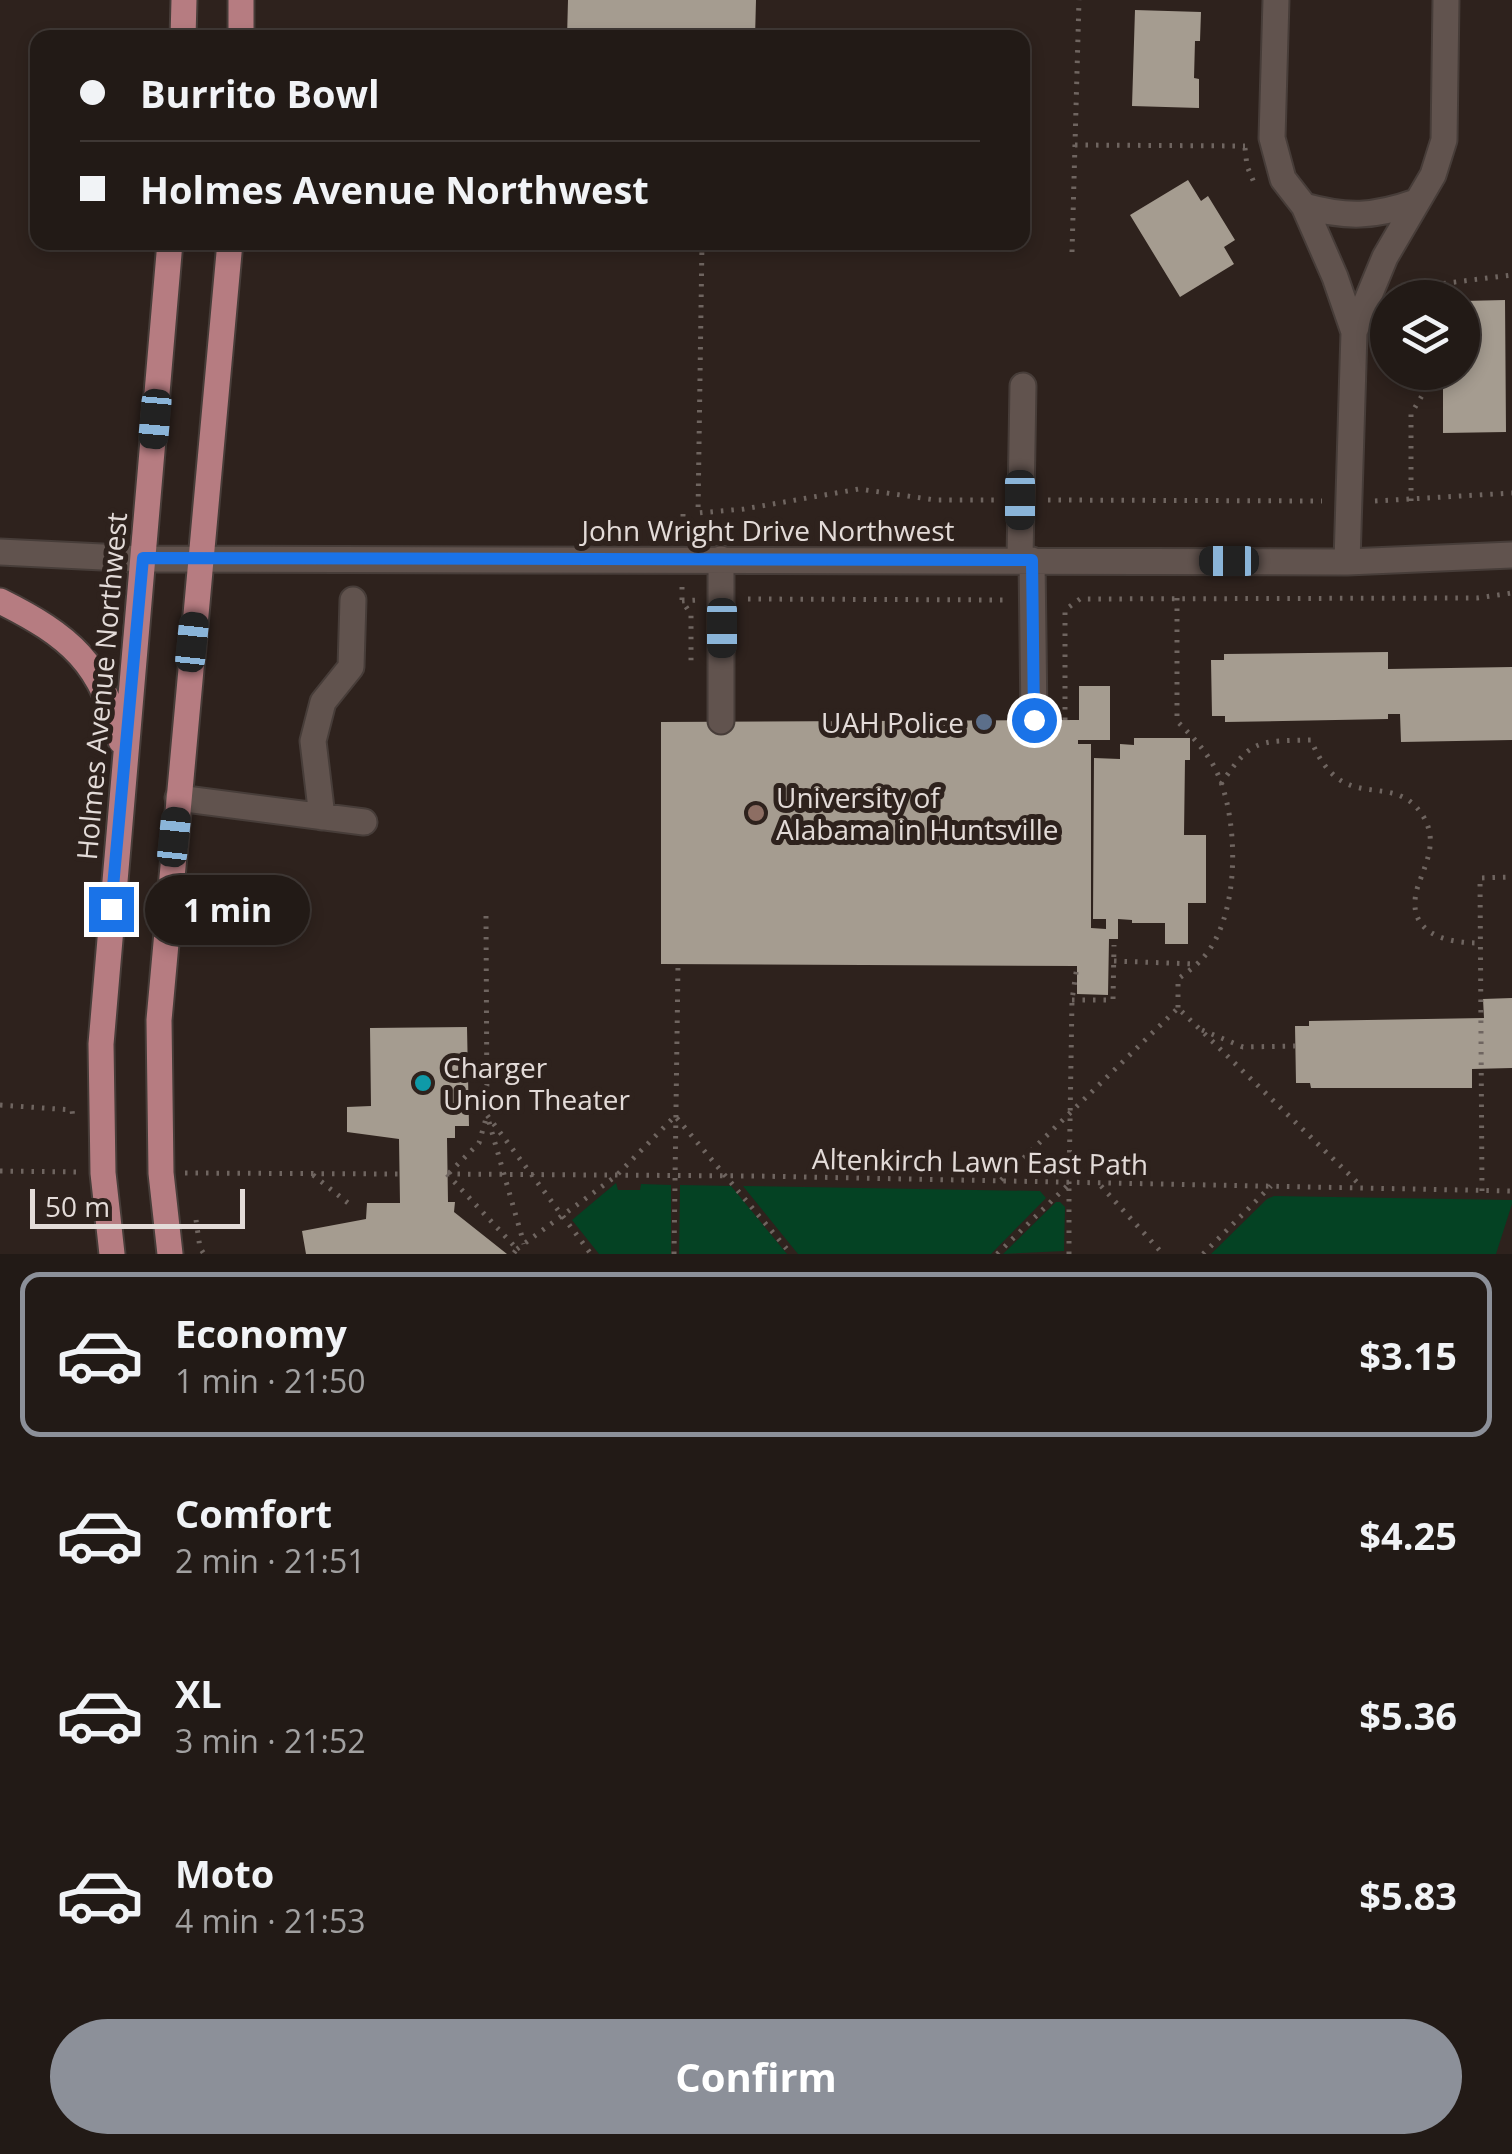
<!DOCTYPE html>
<html lang="en">
<head>
<meta charset="utf-8">
<style>
	:root { --surface:#221a16; --page:#2e2723; --text:#f1f3f6; --muted:#a2a1a1; --line:#3f3835; --accent:#8c9099 }
	body { margin:0; font-family:"Open Sans",sans-serif; background:var(--page); color:var(--text); height:100vh; display:flex; flex-direction:column; font-size:38px; white-space:nowrap }
	* { box-sizing:border-box; margin:0 }
	p { font-size:32px; color:var(--muted) }
	.icon { flex:none; width:55px; height:55px; fill:none; stroke:currentColor; stroke-width:2; stroke-linecap:round; stroke-linejoin:round }
	.map { position:relative; height:1254px; overflow:hidden }
	.details { display:flex; flex-direction:column; background:var(--surface); flex:1 }
	.details>* { flex:none }
	.guide { position:absolute; left:30px; top:30px; width:1000px; height:220px; border-radius:20px; box-shadow:0 5px 15px #0003,0 0 0 2px var(--line); display:grid; align-content:center; height:220px; padding:0 50px; background:var(--surface) }
	.fabs { position:absolute; left:1370px; top:280px; display:grid; gap:20px }
	.fabs a { display:grid; place-items:center; width:110px; height:110px; border-radius:50%; background:var(--surface); box-shadow:0 5px 15px #0003,0 0 0 2px var(--line); font-size:50px }
	.scale { position:absolute; left:30px; bottom:25px; width:215px; box-sizing:border-box; padding-left:10px; border:5px solid #e3dbd8; border-top:0; font-size:28px; line-height:35px; white-space:nowrap; color:#e3dbd8; -webkit-text-stroke:8px #2e221d; paint-order:stroke }
	.end { position:absolute; width:45px; height:45px; margin:-22px; border:12px solid #1a73e8; background:#fff; box-shadow:0 0 0 5px #fff }
	.from { border-radius:50% }
	.bubble { position:absolute; height:70px; border-radius:35px; background:var(--surface); box-shadow:0 5px 15px #0003,0 0 0 2px var(--line); font-size:32px; font-weight:700; line-height:70px; text-align:center }
	.car { position:absolute; width:30px; height:60px; margin:-30px -15px; border-radius:12px; box-shadow:0 0 8px 2px #0007; background:linear-gradient(#222 24%,#8ab4d8 0 40%,#222 0 76%,#8ab4d8 0 86%,#222 0) }
	.guide b { display:flex; align-items:center; gap:35px; height:95px; font-size:38px }
	.guide b+b { border-top:2px solid var(--line) }
	.guide i { width:25px; height:25px; background:var(--text) }
	ul { padding:18px 0 0; list-style:none }
	li { display:flex; align-items:center; gap:30px; height:165px; margin:0 20px 15px; padding:0 30px; border:5px solid transparent; border-radius:20px }
	li div { flex:1 }
	li b { display:block; font-size:38px }
	li em { font-style:normal; font-weight:700 }
	li.active { border-color:var(--accent) }
	li>.icon { width:90px; height:90px; stroke-width:1.5 }
	.action { display:flex; gap:20px; margin-top:auto; padding:20px 50px }
	.action a { flex:1; height:115px; border-radius:60px; background:var(--accent); color:#fff; font-size:40px; font-weight:700; line-height:115px; text-align:center }
	.map>svg:first-child { display:block }
	.green { fill:#044223 }
	.building { fill:#a59c90 }
	.lines { fill:none; stroke-linecap:round; stroke-linejoin:round }
	.minor-casing { stroke:#473d39; stroke-width:29 }
	.major-casing { stroke:#473d39; stroke-width:29 }
	.path { stroke:#6f6560; stroke-width:5; stroke-dasharray:2.5 8; stroke-linecap:butt }
	.minor { stroke:#61534e; stroke-width:25 }
	.major { stroke:#b67c81; stroke-width:25 }
	.route { stroke:#1a73e8; stroke-width:12 }
	.service-dot { fill:#5c6f8a; stroke:#2e221d; stroke-width:4 }
	.education-dot { fill:#8d6e63; stroke:#2e221d; stroke-width:4 }
	.culture-dot { fill:#0f9aa8; stroke:#2e221d; stroke-width:4 }
	.labels { text-anchor:middle; dominant-baseline:central; stroke-width:10; stroke-linejoin:round; paint-order:stroke }
	.street-label { font-size:28px; fill:#e3dbd8; stroke:#2e221d }
	.poi-label { font-size:28px; fill:#e3dbd8; stroke:#2e221d; text-anchor:start }
</style>
</head>
<body>
<div class="map">
<svg width="1512" height="1254" viewBox="0 0 1512 1254">
	<rect width="100%" height="100%" fill="#2e221d"/>
	<path class="green" d="M616,1183L618,1190H640L641,1184L671,1185V1254H599L572,1220Z
		M680,1185L731,1186L787,1254H679Z
		M743,1186L1040,1191L1046,1198L991,1254H798Z
		M1274,1196L1512,1200V1204L1496,1254H1211L1267,1199Z
		M1056,1202H1060L1065,1207L1064,1251L1003,1254Z"/>
	<path class="building" d="M568,0H756L755,38H567Z
		M1135,10L1201,12L1200,41H1195L1194,78L1199,79V108L1132,106Z
		M1188,180L1201,201L1208,196L1235,240L1224,247L1234,264L1180,297L1130,215Z
		M1505,300L1506,432L1443,433V372H1462V301Z
		M1388,652V669L1512,667V740L1401,742L1400,714H1388V719L1225,722V716H1212L1211,660H1224V654Z
		M1079,686H1110V740H1078V744H1091V928L1106,929V919H1093L1094,758L1120,759V744L1134,745V738H1190V760H1185L1184,835H1206V903H1188V944H1165V923H1132V920L1118,919V939H1109L1108,995L1077,994V966L661,964V722L1079,720Z
		M1512,998V1068L1472,1069V1088H1311L1310,1083H1296L1295,1026H1309V1021L1484,1018L1483,999Z
		M467,1027L469,1126H455V1138H447L448,1202H455L454,1212L507,1254H306L302,1231L366,1219L367,1203H400L399,1139L347,1132V1107L371,1106L370,1028Z"/>
	<g class="lines">
		<defs>
			<path id="minor" d="M1276,0L1272,138L1283,179L1304,206L1335,277L1354,332L1347,562
				M1304,206C1347,218 1374,217 1416,202
				M1354,332L1385,257L1433,175L1444,140L1446,0
				M0,552L143,559L1347,562L1512,555
				M721,559V721
				M1020,560L1023,386
				M1032,560L1034,720
				M178,798L364,822
				M322,817L313,741L323,702L351,667L353,600"/>
			<path id="major" d="M183,38L184,0
				M241,38V0
				M0,601C70,636 102,663 121,741
				M112,1254L103,1173L101,1044L170,242
				M170,1254L161,1173L159,1020L230,242"/>
		</defs>
		<use href="#minor" class="minor-casing"/>
		<use href="#major" class="major-casing"/>
		<path class="path" d="M1075,145L1245,146
			M1245,148L1247,166L1255,185
			M702,242L698,513L744,509L859,489L935,500H997
			M1072,252L1079,0
			M1430,298L1439,284L1512,275
			M1048,500L1322,501
			M1375,501L1512,493
			M1411,501V414L1426,389V372
			M683,514V536
			M682,587V601L691,614V663
			M1177,598V721C1194,738 1210,755 1219,777C1239,826 1240,918 1202,959C1196,966 1186,973 1178,979V1008
			M748,599L1007,600
			M682,601L697,600
			M1065,720V610L1080,599L1477,598L1512,593
			M1221,784C1251,739 1258,741 1311,740C1343,819 1392,767 1423,816C1439,842 1425,864 1417,889C1405,934 1447,943 1480,943
			M486,916L487,1115L591,1254
			M1114,961L1196,964
			M1072,1000H1113L1114,945
			M1202,1030L1243,1047L1295,1046
			M0,1105L72,1110L73,1119
			M489,1122L524,1244
			M0,1171L78,1172
			M185,1173L400,1174
			M449,1173L479,1143L487,1115
			M447,1174L756,1176L1512,1191
			M447,1174L517,1249L513,1254
			M313,1175L353,1207
			M1001,1180L1178,1008L1359,1184
			M1069,1184L1072,1000L1077,966
			M1101,1186L1163,1254
			M1482,1191L1480,878L1512,877
			M196,1220L200,1248L204,1254
			M517,1249L616,1176L675,1116L791,1254
			M674,1254L678,965
			M997,1254L1069,1184V1254
			M1203,1254L1271,1186"/>
		<use href="#minor" class="minor"/>
		<use href="#major" class="major"/>
	</g>
	<g class="lines">
		<path class="route" d="M111,909L143,558L1032,560L1034,720"/>
	</g>
	<circle class="service-dot" cx="984" cy="722" r="10"/>
	<circle class="education-dot" cx="756" cy="813" r="10"/>
	<circle class="culture-dot" cx="423" cy="1083" r="10"/>
	<g class="labels">
		<g class="street-label">
			<text x="768" y="530">John Wright Drive Northwest</text>
			<text transform="translate(101 686) rotate(-85)">Holmes Avenue Northwest</text>
			<text transform="translate(980 1161) rotate(1)">Altenkirch Lawn East Path</text>
		</g>
		<g class="poi-label">
			<text x="964" y="722" text-anchor="end">UAH Police</text>
			<text x="776" y="797">University of<tspan x="776" dy="32">Alabama in Huntsville</tspan></text>
			<text x="443" y="1067">Charger<tspan x="443" dy="32">Union Theater</tspan></text>
		</g>
	</g>
</svg>
<div class="fabs">
<a><svg class="icon" aria-label="layers" viewBox="0 0 24 24"><path d="M12 4l9 5-9 5-9-5zM3 14l9 5 9-5"/></svg></a>
</div>
<div class="scale">50 m</div>
<i class="end from" style="left:1034px;top:720px"></i>
<i class="end" style="left:111px;top:909px"></i>
<div class="bubble" style="left:145px;top:875px;width:165px">1 min</div>
<i class="car" style="left:155px;top:419px;rotate:185deg"></i>
<i class="car" style="left:1020px;top:500px;rotate:180deg"></i>
<i class="car" style="left:1229px;top:561px;rotate:270deg"></i>
<i class="car" style="left:722px;top:628px;rotate:180deg"></i>
<i class="car" style="left:192px;top:642px;rotate:6deg"></i>
<i class="car" style="left:174px;top:837px;rotate:6deg"></i>
<div class="guide">
<b><i class="from"></i>Burrito Bowl</b>
<b><i></i>Holmes Avenue Northwest</b>
</div>
</div>
<section class="details">
<ul>
<li class="active"><svg class="icon" aria-label="car" viewBox="0 0 24 24"><path d="M5 17H2v-5l4-1 3-4h7l3 4 3 1v5h-3M9 17h6M6 11h13"/><circle cx="7" cy="17" r="2"/><circle cx="17" cy="17" r="2"/></svg><div><b>Economy</b><p>1 min · 21:50</p></div><em>$3.15</em></li>
<li><svg class="icon" aria-label="car" viewBox="0 0 24 24"><path d="M5 17H2v-5l4-1 3-4h7l3 4 3 1v5h-3M9 17h6M6 11h13"/><circle cx="7" cy="17" r="2"/><circle cx="17" cy="17" r="2"/></svg><div><b>Comfort</b><p>2 min · 21:51</p></div><em>$4.25</em></li>
<li><svg class="icon" aria-label="car" viewBox="0 0 24 24"><path d="M5 17H2v-5l4-1 3-4h7l3 4 3 1v5h-3M9 17h6M6 11h13"/><circle cx="7" cy="17" r="2"/><circle cx="17" cy="17" r="2"/></svg><div><b>XL</b><p>3 min · 21:52</p></div><em>$5.36</em></li>
<li><svg class="icon" aria-label="car" viewBox="0 0 24 24"><path d="M5 17H2v-5l4-1 3-4h7l3 4 3 1v5h-3M9 17h6M6 11h13"/><circle cx="7" cy="17" r="2"/><circle cx="17" cy="17" r="2"/></svg><div><b>Moto</b><p>4 min · 21:53</p></div><em>$5.83</em></li>
</ul>
<div class="action"><a>Confirm</a></div>
</section>
</body>
</html>
